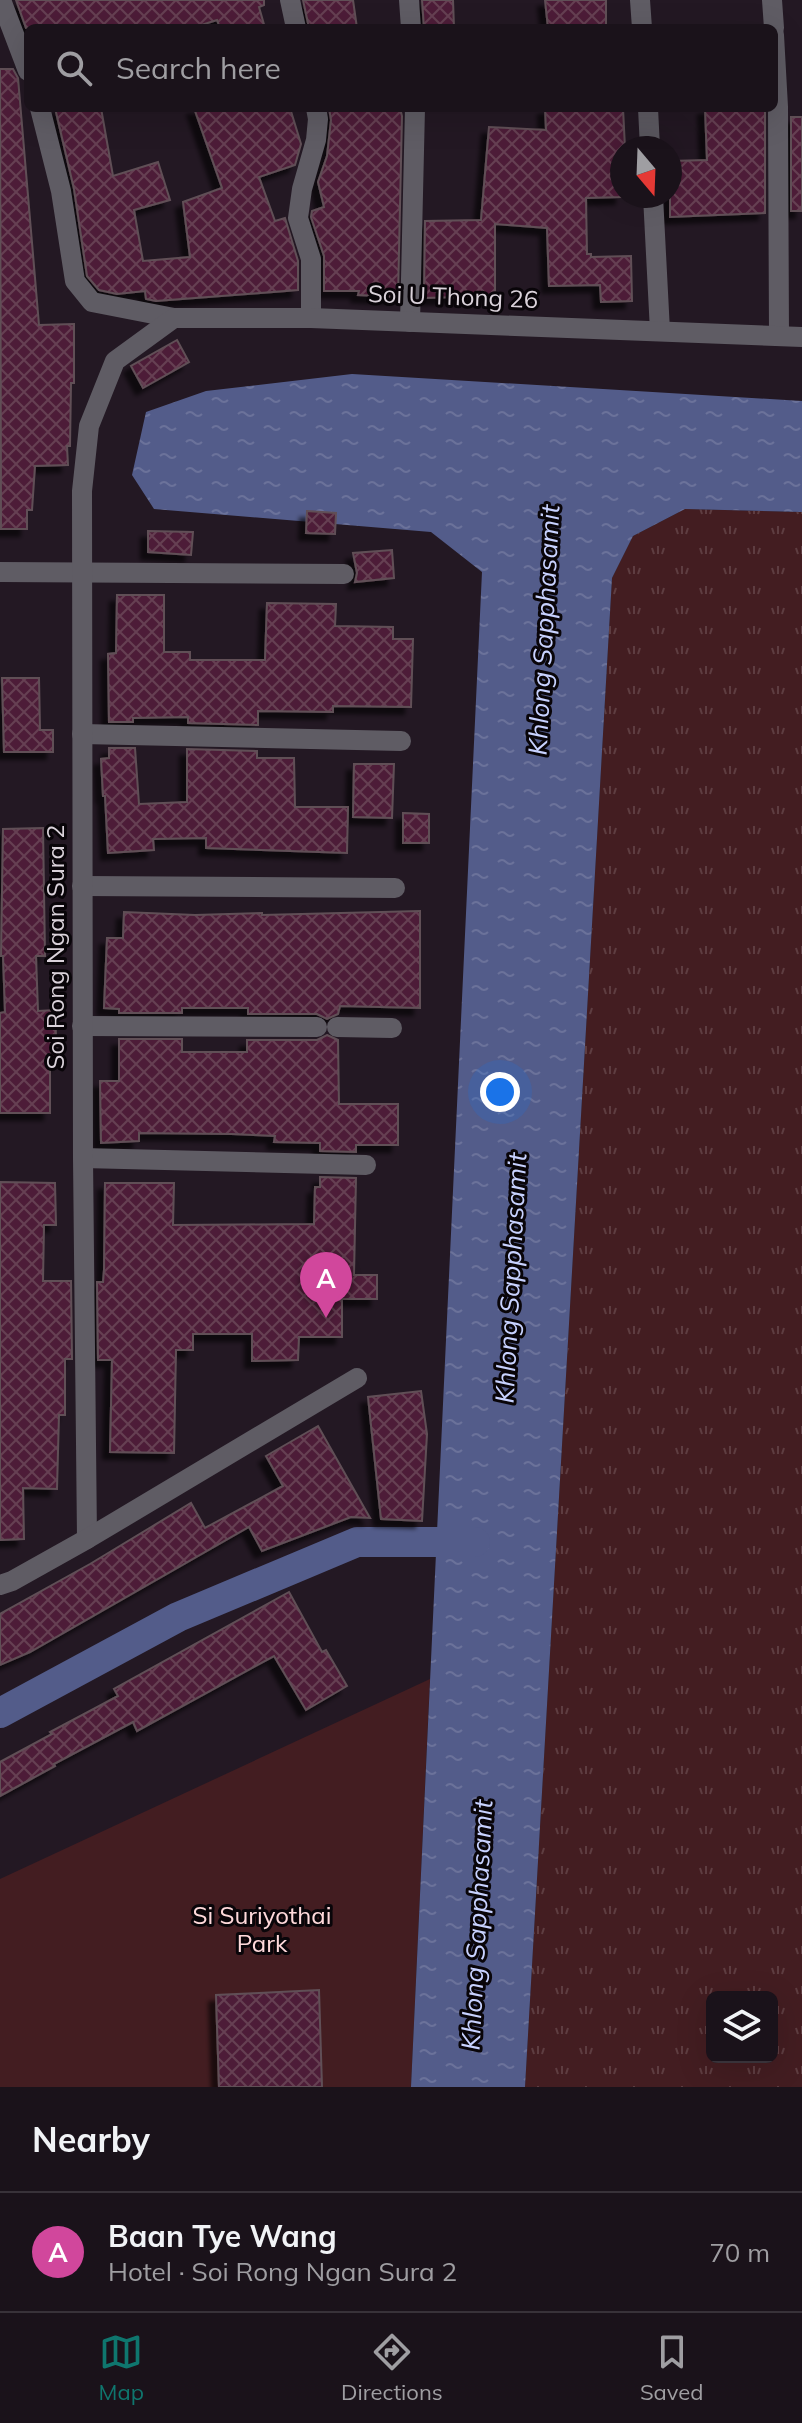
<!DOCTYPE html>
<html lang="en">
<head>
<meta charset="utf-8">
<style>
	:root { --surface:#1a121a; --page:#231b23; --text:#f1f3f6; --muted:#9f9ea2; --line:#383239; --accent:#0f766e }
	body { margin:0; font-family:Mulish,sans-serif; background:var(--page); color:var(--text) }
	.controls { position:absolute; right:24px; bottom:24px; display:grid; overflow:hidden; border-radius:12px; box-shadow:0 8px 32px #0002 }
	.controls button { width:72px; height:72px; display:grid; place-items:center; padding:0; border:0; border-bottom:2px solid var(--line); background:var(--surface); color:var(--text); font:40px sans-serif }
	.compass { position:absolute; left:610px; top:136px; width:72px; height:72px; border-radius:50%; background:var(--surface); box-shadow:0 8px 32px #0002; rotate:161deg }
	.you { position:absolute; left:500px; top:1092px; width:28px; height:28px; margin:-20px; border:6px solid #fff; border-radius:50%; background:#1a73e8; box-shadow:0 0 0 12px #1a73e833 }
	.badge { display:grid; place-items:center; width:52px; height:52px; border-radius:50%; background:var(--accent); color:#fff; font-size:26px; font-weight:700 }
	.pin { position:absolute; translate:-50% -66px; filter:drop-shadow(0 2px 4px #0008) }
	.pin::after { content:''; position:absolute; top:42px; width:28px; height:24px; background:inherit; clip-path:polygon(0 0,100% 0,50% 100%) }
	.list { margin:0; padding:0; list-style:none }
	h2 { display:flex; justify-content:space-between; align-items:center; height:104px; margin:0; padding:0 32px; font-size:34px }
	h2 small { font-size:26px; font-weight:400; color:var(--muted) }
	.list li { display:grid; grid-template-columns:52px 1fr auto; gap:24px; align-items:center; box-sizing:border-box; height:120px; padding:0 32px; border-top:2px solid var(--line) }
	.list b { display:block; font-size:30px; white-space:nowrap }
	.list p { margin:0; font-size:26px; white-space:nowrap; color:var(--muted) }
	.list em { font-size:26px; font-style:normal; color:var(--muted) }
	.icon { flex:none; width:44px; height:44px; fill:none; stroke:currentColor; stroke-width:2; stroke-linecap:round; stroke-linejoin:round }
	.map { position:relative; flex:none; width:802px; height:2087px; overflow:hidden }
	.search { position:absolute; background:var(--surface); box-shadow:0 8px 32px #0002; left:24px; right:24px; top:24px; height:88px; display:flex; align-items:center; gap:20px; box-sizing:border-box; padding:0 28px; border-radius:12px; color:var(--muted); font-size:30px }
	.sheet { height:224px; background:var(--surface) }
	nav { display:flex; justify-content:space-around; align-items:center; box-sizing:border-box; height:112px; border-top:2px solid var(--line); background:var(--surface); font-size:22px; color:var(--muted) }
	nav a { display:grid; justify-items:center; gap:4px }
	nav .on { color:var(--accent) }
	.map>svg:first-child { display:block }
</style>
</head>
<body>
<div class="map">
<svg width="802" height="2087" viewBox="0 0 802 2087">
	<defs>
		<pattern id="grass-tufts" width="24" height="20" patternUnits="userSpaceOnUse" patternTransform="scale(2)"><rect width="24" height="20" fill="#431d21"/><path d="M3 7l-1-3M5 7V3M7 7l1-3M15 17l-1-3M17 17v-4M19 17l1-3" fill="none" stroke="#5e3d41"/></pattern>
		<pattern id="water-ripples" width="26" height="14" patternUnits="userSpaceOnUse" patternTransform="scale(2)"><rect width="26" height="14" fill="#535c8a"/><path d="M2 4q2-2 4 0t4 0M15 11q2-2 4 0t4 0" fill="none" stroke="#6b729a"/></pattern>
		<pattern id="building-cross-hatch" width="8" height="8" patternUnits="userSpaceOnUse" patternTransform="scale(2)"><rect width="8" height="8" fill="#4d1f37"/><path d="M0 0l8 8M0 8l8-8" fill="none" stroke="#663f53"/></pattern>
		<filter id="shadow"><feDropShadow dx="-7" dy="7" stdDeviation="2" flood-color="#0009"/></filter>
	</defs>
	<rect width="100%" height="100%" fill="#231823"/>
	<!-- grass -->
	<path fill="url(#grass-tufts)" fill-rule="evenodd" d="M685,509L802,512V2087H525L612,578L633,536ZM712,1997H772V2057H712Z"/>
	<!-- green -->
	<path fill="#431d21" d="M430,1679L411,2087H0V1879Z"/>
	<!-- water -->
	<path fill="url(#water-ripples)" d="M352,374L802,401V512L685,509L633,536L612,578L525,2087H411L482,572L431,532L154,509L132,475L146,412L206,391Z"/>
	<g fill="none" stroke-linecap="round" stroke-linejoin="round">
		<!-- canal -->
		<path stroke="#535c8a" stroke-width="30" d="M0,1713L178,1617L357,1542H475"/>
	</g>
	<!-- building -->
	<g fill="url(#building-cross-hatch)" stroke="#614f57" stroke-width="2" filter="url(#shadow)">
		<path d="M16,0H264V5L259,7L265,28H220L217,20L192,28H26Z"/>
		<path d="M303,0H353L357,28H309Z"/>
		<path d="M422,0H453L454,28H424Z"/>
		<path d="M545,0H606V28H548Z"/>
		<path d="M0,69H13L18,78L39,325L74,324V383H71L70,446H67L68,465L35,466L32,510H27V529H1Z"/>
		<path d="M55,108H101L113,176L158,162L170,200L134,210L143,261L190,257L183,202L222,188L194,108H290L301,144L295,165L259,177L275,221L285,218L298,261V290L156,301L146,299L145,291L117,294L99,290L87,276L74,189Z"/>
		<path d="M329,108H400L402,116L398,297L358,295L359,291H324V256L311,217L312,211L324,207L318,182L327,156L331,120Z"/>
		<path d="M545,108H623L625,148H622V197L586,198L587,254H591V257L631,256L632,301L601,302L600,285L549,286L547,228L495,224V296L424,298L425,221L481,220L489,127L546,130Z"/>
		<path d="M705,108H765V213L670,217V161L707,160Z"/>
		<rect x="791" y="117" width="11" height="94"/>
		<path d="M177,340L189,362L143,388L131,366Z"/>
		<path d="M307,511L336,513L335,534L306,533Z"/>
		<path d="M148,531L193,532L191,555L148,552Z"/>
		<path d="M392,550L394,578L355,582L357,573L353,553Z"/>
		<path d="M117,595H164V652H190V660H265L267,603L336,604L335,626L393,627V639H413L411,707L333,706V712L258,711V725L188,723V717L133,718V722H109L108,654L116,653Z"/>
		<path d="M2,678H39L40,730H53V752H4Z"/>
		<path d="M109,748H135L139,804L187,802V749L257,751V758H294L295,807H348L347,853L206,848V838L153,839L154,850L108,853L105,796H103L101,759L109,758Z"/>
		<path d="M354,764H394L392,818L353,817Z"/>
		<path d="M403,813L429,814V843H403Z"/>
		<path d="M43,828L45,956H36L38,1011L55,1010L57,1064H50V1113H0V1013L5,1012L3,956H1L3,829Z"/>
		<path d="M420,911V1008L340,1006L338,1014L327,1019L317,1014H248V1008H182V1013H119V1009L104,1008L107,938H123L124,912L195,915L262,913V915Z"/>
		<path d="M327,1035L338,1040L339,1104H398V1145H356V1152L320,1151V1143L274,1142L275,1136L232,1134L139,1133V1141L101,1143L100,1081H119V1039H182V1052H247V1040H317Z"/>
		<path d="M320,1177L356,1178L354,1275H377V1299H342V1337H299L298,1360L252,1361V1334H193V1350H176L174,1453L110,1452L112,1360H98L97,1282H103L104,1270L105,1183H174L173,1225L314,1224L315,1187H320Z"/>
		<path d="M0,1182L55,1183L56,1225H44L43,1281H71L72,1359H65V1415H59L57,1489L23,1488L24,1539L0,1540Z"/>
		<path d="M421,1391L427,1434L422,1521L381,1519L368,1397Z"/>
		<path d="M318,1426L370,1518L351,1517L262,1551L249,1527L30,1652L0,1665V1614L90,1564L191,1503L205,1528L283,1486L266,1456Z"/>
		<path d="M289,1592L322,1652L326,1650L347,1686L306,1710L274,1656L137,1731L133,1722L54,1764L55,1766L0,1796V1762L52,1734L50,1732L118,1696L114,1689Z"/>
		<path d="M319,1990L322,2087H219L216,1995Z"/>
	</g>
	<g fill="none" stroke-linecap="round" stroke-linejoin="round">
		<!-- minor -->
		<g stroke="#5f5c64" stroke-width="20">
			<path d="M1,0L28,71"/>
			<path d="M290,0L296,28"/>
			<path d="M409,0L411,28"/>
			<path d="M640,0L642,28"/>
			<path d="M772,0L774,28"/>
			<path d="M774,35L778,107L779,336"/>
			<path d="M40,108L61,191L75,281L92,302L174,318"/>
			<path d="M648,108L650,148"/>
			<path d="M653,196L660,331"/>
			<path d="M311,318V259L298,218L302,189L316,140L318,119L316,108"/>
			<path d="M410,322L415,108"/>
			<path d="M0,572L344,574"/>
			<path d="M82,734L401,741"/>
			<path d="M82,886L395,888"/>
			<path d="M82,1026L317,1027"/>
			<path d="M337,1027L392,1028"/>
			<path d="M83,1158L366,1165"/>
			<path d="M87,1539L83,1158L82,491L89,426L115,361L174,318H311L802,337"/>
			<path d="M0,1585L12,1581L87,1539L357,1378"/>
		</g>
	</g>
	<g text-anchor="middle" stroke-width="6" stroke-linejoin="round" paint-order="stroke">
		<!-- street labels -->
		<g font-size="24" fill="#dad2da" stroke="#090509">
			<text transform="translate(453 297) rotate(2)" y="8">Soi U Thong 26</text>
			<text transform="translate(56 947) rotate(-90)" y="8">Soi Rong Ngan Sura 2</text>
		</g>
		<!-- park labels -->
		<g font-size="24" fill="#ffd9db" stroke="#090509">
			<text x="262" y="1924">Si Suriyothai<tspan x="262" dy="28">Park</tspan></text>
		</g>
		<!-- water labels -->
		<g font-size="26" font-style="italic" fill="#c8d2ff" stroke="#090509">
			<text transform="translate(544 630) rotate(-87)" y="9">Khlong Sapphasamit</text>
			<text transform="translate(511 1278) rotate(-87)" y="9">Khlong Sapphasamit</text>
			<text transform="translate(477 1925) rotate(-87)" y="9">Khlong Sapphasamit</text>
		</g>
	</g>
</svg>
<div class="controls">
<button><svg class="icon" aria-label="layers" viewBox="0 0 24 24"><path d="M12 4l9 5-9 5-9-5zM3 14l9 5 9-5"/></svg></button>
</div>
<svg class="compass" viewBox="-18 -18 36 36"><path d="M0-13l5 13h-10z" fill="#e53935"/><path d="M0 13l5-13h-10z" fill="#9f9ea2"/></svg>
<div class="you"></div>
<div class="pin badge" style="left:326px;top:1318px;background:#d1479c">A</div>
<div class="search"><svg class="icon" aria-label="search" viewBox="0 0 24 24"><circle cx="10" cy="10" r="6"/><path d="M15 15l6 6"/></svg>Search here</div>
</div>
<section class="sheet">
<h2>Nearby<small></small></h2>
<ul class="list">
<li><span class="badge" style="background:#d1479c">A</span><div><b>Baan Tye Wang</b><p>Hotel · Soi Rong Ngan Sura 2</p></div><em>70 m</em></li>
</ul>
</section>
<nav>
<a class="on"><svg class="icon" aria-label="map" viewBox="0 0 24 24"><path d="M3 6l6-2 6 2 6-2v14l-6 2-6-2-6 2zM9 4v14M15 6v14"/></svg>Map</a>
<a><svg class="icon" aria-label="directions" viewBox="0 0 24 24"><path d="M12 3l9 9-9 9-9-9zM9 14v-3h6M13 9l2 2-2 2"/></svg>Directions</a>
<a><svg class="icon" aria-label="saved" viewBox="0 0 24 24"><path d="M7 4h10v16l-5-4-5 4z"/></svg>Saved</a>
</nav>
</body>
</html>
